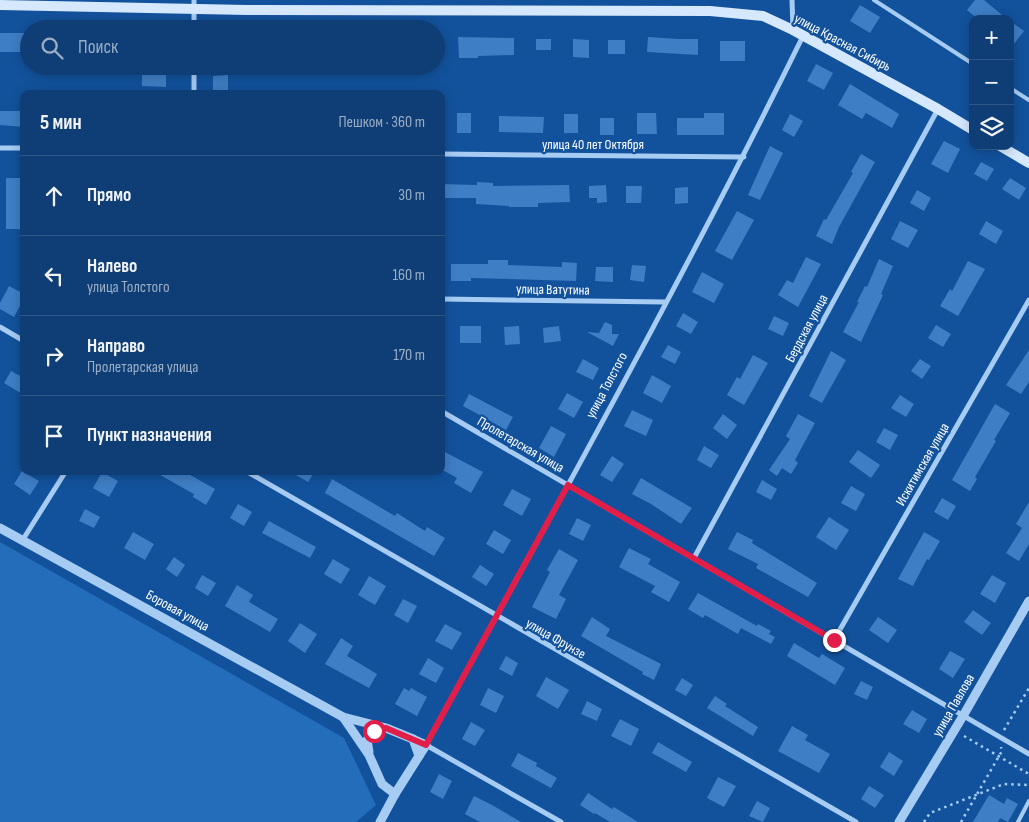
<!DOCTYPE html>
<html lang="ru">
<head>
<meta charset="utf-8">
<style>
	:root { --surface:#0e3e75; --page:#1c497d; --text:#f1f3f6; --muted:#9baec5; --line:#2e5787 }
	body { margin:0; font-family:"Sofia Sans Condensed",sans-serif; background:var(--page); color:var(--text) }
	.controls { position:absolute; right:15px; top:15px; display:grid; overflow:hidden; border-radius:10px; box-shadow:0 2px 12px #0003 }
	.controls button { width:45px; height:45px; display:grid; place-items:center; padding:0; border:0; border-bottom:1px solid var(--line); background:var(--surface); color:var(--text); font:25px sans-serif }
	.stop { position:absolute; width:15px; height:15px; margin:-11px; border:4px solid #e11d48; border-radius:50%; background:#fff }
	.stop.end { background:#e11d48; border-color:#fff; box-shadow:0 1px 5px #0008 }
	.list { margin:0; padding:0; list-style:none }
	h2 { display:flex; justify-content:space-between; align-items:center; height:65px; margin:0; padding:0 20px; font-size:21px }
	h2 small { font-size:16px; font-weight:400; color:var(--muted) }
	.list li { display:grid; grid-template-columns:32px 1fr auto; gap:15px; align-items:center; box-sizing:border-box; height:80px; padding:0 20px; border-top:1px solid var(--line) }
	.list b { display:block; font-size:19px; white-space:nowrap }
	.list p { margin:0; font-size:16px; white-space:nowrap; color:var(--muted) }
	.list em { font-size:16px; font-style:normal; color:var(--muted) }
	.icon { flex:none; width:28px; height:28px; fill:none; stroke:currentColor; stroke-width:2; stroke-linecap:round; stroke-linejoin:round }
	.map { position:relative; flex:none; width:1029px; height:822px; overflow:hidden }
	.search { position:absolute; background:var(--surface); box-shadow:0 2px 12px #0003; left:20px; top:20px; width:425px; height:55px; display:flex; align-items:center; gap:12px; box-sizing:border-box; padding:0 18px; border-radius:28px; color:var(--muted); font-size:19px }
	.panel { position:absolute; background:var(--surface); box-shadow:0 2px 12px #0003; left:20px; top:90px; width:425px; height:385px; border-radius:10px }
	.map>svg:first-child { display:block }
</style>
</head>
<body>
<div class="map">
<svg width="1029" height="822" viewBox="0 0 1029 822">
	<rect width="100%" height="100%" fill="#12529c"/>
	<!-- green -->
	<path fill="#246dba" d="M0,542L344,738L376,805L356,822H0Z"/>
	<!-- building -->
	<g fill="#3e7ec5">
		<path d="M975,0H984L1007,19H978L967,10Z"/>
		<path d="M860,5L880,17L870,33L850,21Z"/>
		<path d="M1010,21L1024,31L1010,49Z"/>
		<rect x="0" y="33" width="29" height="19"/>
		<path d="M458,37L514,38V55L478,56V58H459Z"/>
		<path d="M648,37L678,39H698V55L647,52Z"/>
		<rect x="536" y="39" width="15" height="11"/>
		<path d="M573,39L589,40V58L573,57Z"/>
		<rect x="608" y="40" width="17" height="14"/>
		<rect x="720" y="41" width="25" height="20"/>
		<path d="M816,64L833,73L824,90L807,81Z"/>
		<path d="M142,68H166V87L142,86Z"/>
		<path d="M228,75V92L213,93V76Z"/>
		<path d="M850,84L899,114L892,128L866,113L862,119L838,105Z"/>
		<path d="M0,111H24V127L0,125Z"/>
		<rect x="457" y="113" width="14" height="20"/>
		<path d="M637,113H656L657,134H637Z"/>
		<path d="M704,113H724V135H677V118H704Z"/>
		<rect x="564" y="114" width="14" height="19"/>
		<path d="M790,114L803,121L794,137L782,130Z"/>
		<path d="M499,116L544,117L543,133L499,132Z"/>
		<rect x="600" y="118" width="14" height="17"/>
		<path d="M944,141L960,149L948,173L931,164Z"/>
		<path d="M770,146L783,153L760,200L748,195Z"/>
		<path d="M861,154L875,162L839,227L832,244L816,236L824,219L826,220L853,173L851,172Z"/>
		<path d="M981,162L994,169L987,181L974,174Z"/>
		<rect x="6" y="178" width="18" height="51"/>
		<path d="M1010,178L1026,188L1019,200L1002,189Z"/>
		<path d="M477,182L493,183V186L569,185L570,202L538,203V207H509V206L476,204V198H441V184L477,185Z"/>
		<path d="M606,185L607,202L597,203V198H589V186Z"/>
		<path d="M626,186H642L641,203H626Z"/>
		<path d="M688,187V203L675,204V188Z"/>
		<path d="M917,190L931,198L924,211L910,203Z"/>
		<path d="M737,211L754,220L732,260L715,251Z"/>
		<path d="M900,221L918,230L908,248L891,239Z"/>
		<path d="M986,221L1003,231L996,244L979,234Z"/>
		<path d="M806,257L821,264L798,307L778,295L787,280L793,283Z"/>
		<path d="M879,259L893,266L881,294L883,295L861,342L843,332L859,302H857L865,286L867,287Z"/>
		<path d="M488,260H508V265L562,267V262L577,263L576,281L471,278V281H451V264H488Z"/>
		<path d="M968,261L985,269L958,316L940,306L950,289L952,291Z"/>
		<path d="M632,265L646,266L644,282L630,280Z"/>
		<path d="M596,267H613V282L595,281Z"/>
		<path d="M702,272L724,284L714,303L692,292Z"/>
		<path d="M9,286L24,294V298L14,317L0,309V303Z"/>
		<path d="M683,313L698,322L691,334L676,326Z"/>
		<path d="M774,316L789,323L783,336L768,329Z"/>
		<path d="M605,322L612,325V334H619L613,346L587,332L599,333Z"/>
		<path d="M936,325L951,334L943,347L928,338Z"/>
		<rect x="460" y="326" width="21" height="17"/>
		<path d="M519,326L520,344L505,345L504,327Z"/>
		<path d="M559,326L561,341L544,343L543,328Z"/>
		<path d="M668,345L681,352L675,364L661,357Z"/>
		<path d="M1029,350V382L1021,394L1006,385Z"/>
		<path d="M831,351L846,360L822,403L809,396Z"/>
		<path d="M753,355L768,363L744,405L727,395L737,377L740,379Z"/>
		<path d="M583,359L599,368L593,380L576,372Z"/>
		<path d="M920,359L931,366L922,379L911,371Z"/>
		<path d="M11,371L24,378V395L4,383Z"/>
		<path d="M652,375L671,386L662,403L643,393Z"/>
		<path d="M567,393L583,402L574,418L558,409Z"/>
		<path d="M469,394L513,417L506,430L487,419L463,406Z"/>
		<path d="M900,395L914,404L906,417L891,408Z"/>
		<path d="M995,404L1010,413L994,440L996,441L975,477L977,479L970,491L952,480Z"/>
		<path d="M632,410L653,420L646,436L624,426Z"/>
		<path d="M723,414L737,425L727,439L713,428Z"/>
		<path d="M798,414L815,423L795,460L798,463L791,474L782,468L777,476L769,470L790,439L786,436Z"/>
		<path d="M551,426L566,434L554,457L539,448Z"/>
		<path d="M884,428L898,435L890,450L876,442Z"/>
		<path d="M704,446L719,455L711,468L697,460Z"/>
		<path d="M441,450L483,472L471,493L454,483L457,478L441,469Z"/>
		<path d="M858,450L880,465L871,478L849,462Z"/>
		<path d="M612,456L624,464L612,482L600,475Z"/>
		<path d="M22,471L39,481L30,495L14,484Z"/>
		<path d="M153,471H183L215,489L206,505L193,497L194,494Z"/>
		<path d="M289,471H315L308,482Z"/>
		<path d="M102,472L118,481L109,497L93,488Z"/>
		<path d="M641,478L692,508L681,524L651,504L632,494Z"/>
		<path d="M332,479L395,516L397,513L425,531L427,527L445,538L434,556L325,493Z"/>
		<path d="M762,480L777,489L771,500L756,492Z"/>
		<path d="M851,486L865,494L856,511L841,503Z"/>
		<path d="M512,489L531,499L522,516L503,505Z"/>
		<path d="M942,498L956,506L948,520L934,512Z"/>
		<path d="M1029,502V544L1019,561L1006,553L1022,528L1016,524Z"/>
		<path d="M238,504L252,512L244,526L230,518Z"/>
		<path d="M85,509L100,517L94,528L79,521Z"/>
		<path d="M829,517L849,530L836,550L816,537Z"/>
		<path d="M577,518L591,525L583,541L569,534Z"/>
		<path d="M269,521L316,547L310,558L262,533Z"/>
		<path d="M494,530L511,540L503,554L486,544Z"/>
		<path d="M133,532L154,544L145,560L124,548Z"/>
		<path d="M737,532L753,540L752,543L817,583L808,597L756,568L758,564L728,549Z"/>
		<path d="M924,532L940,541L929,560L927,559L913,586L898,579Z"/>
		<path d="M629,548L651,559L648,564L680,582L669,602L651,592L655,586L619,567Z"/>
		<path d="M559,549L578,560L559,595L566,599L556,619L532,607L550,572L547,570Z"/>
		<path d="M174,557L185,565L177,577L166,569Z"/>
		<path d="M333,559L350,569L341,584L324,574Z"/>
		<path d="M480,565L494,574L486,586L472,577Z"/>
		<path d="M202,575L216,583L208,596L195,588Z"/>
		<path d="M992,575L1006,583L995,603L980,594Z"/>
		<path d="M369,576L386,586L375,605L358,595Z"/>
		<path d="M237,585L253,595L249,602L278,619L270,632L225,606Z"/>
		<path d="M698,593L757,626L758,624L771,631L769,634L775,637L771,644L741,628L738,634L705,615L703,618L688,609Z"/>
		<path d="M403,599L417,606L408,623L394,615Z"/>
		<path d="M973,610L991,623L982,635L964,622Z"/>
		<path d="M592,617L610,629L606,636L661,664L654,680L642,674L643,672L581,636Z"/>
		<path d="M878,617L897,630L888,643L869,630Z"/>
		<path d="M300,623L317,634L305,653L288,641Z"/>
		<path d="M445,624L462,633L452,650L435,641Z"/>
		<path d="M341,638L353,646L347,656L377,674L369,688L325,664Z"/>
		<path d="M794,643L819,658L822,654L845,668L835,685L787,656Z"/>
		<path d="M950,651L965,659L953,678L939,669Z"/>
		<path d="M506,656L518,663L512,676L499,669Z"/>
		<path d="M428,658L444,668L436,683L419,674Z"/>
		<path d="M546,677L569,690L558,709L536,696Z"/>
		<path d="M682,678L693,685L686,696L675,690Z"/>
		<path d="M861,681L873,687L867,700L854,694Z"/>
		<path d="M404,688L409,691L411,688L427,697L417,716L395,704Z"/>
		<path d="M488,688L504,696L496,713L480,705Z"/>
		<path d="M715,696L727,704L725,706L758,727L753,736L707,708Z"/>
		<path d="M587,701L602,709L597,721L581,714Z"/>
		<path d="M912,710L927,719L919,733L903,724Z"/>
		<path d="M620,719L639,729L631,746L611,736Z"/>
		<path d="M471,722L485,730L475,746L462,739Z"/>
		<path d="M792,726L808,735L805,740L830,754L819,773L778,751Z"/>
		<path d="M658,742L692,762L686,772L652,753Z"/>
		<path d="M889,752L903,761L894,776L880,767Z"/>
		<path d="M518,753L537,763L536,766L557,778L551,788L511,766Z"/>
		<path d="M439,774L452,781L443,799L430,792Z"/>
		<path d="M718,777L736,786L724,807L707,798Z"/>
		<path d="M869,786L884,795L875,808L861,799Z"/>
		<path d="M588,793L612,809L614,807L638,822H610L595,813L594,814L580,805Z"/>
		<path d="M989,795L1004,804L1007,798L1018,804L1008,822L1000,818L998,822H973Z"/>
		<path d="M474,796L492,805L521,822H480L465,814Z"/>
		<path d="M757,801L770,808L763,822L749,816Z"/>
	</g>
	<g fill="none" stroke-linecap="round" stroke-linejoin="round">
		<!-- path -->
		<g stroke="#a6ccf4" stroke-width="2.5" stroke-dasharray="2.5 4" stroke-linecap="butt">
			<path d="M1004,730L1029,688"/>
			<path d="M964,736L1029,774"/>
			<path d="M924,822L930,813L1004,784L1029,785"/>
			<path d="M961,822L999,756L1002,751L1001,747"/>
		</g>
		<!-- service -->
		<g stroke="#a6ccf4" stroke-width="4">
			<path d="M874,0L973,64"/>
			<path d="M1010,88L1029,100"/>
			<path d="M1018,822L1029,801"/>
		</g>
		<!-- minor -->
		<g stroke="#a6ccf4" stroke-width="5">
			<path d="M792,0L793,29"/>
			<path d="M194,29V0"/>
			<path d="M194,94V66"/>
			<path d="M0,148H24"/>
			<path d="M441,154L744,157"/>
			<path d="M441,299L665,302"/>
			<path d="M0,327L24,341"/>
			<path d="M441,411L1029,754"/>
			<path d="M246,471L856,822"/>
			<path d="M22,541L66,471"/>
			<path d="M694,558L938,109"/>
			<path d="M834,640L1029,300"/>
			<path d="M561,822L426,745C554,510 685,276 803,36"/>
		</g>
		<!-- tertiary -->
		<g stroke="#a6ccf4" stroke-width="9">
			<path d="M0,528L343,717L386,728L413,739L419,756"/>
			<path d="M343,717L369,755L382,784L395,794"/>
			<path d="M369,752L367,740L374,731L385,728"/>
			<path d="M380,822L395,794L426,745L413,739"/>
			<path d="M899,822L963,716L1029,601"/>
		</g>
		<!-- secondary -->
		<g stroke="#d6e8fd" stroke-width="10">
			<path d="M0,5L247,10L710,11L763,16L793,30L938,109L973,130"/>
			<path d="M1000,146L1029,163"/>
		</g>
	</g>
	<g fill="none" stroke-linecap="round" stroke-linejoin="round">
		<!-- route -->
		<path stroke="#e11d48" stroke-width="6" d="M374,731L386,728L426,745L568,485L834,640"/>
	</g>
	<g text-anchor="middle" stroke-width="4.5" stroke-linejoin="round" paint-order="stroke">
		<!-- street labels -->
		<g font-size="14" fill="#fff" stroke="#12529c">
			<text transform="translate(843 42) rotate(28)" y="5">улица Красная Сибирь</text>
			<text x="593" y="149">улица 40 лет Октября</text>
			<text transform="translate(553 289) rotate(1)" y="5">улица Ватутина</text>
			<text transform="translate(806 328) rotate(-62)" y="5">Бердская улица</text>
			<text transform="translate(606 385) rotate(-62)" y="5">улица Толстого</text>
			<text transform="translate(521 444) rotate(30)" y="5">Пролетарская улица</text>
			<text transform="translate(922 464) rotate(-60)" y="5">Искитимская улица</text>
			<text transform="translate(178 610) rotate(29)" y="5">Боровая улица</text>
			<text transform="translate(556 638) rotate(30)" y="5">улица Фрунзе</text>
			<text transform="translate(953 705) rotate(-60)" y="5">улица Павлова</text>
		</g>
	</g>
</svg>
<div class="controls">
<button>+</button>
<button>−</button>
<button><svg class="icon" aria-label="layers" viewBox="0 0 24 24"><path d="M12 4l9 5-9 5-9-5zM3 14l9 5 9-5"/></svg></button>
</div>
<div class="stop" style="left:374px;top:731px"></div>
<div class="stop end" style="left:834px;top:640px"></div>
<div class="search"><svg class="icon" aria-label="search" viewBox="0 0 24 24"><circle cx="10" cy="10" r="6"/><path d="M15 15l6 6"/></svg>Поиск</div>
<section class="panel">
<h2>5 мин<small>Пешком · 360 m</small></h2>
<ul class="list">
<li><svg class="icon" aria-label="ahead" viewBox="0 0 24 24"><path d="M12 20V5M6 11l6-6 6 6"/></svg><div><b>Прямо</b></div><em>30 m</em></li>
<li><svg class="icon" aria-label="left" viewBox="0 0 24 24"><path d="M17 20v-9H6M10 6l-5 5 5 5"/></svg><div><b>Налево</b><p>улица Толстого</p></div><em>160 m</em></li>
<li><svg class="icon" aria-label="right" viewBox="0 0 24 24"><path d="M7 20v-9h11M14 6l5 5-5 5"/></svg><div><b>Направо</b><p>Пролетарская улица</p></div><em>170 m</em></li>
<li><svg class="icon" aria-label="arrive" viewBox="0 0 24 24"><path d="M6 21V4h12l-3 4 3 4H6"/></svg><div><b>Пункт назначения</b></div></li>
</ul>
</section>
</div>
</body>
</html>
